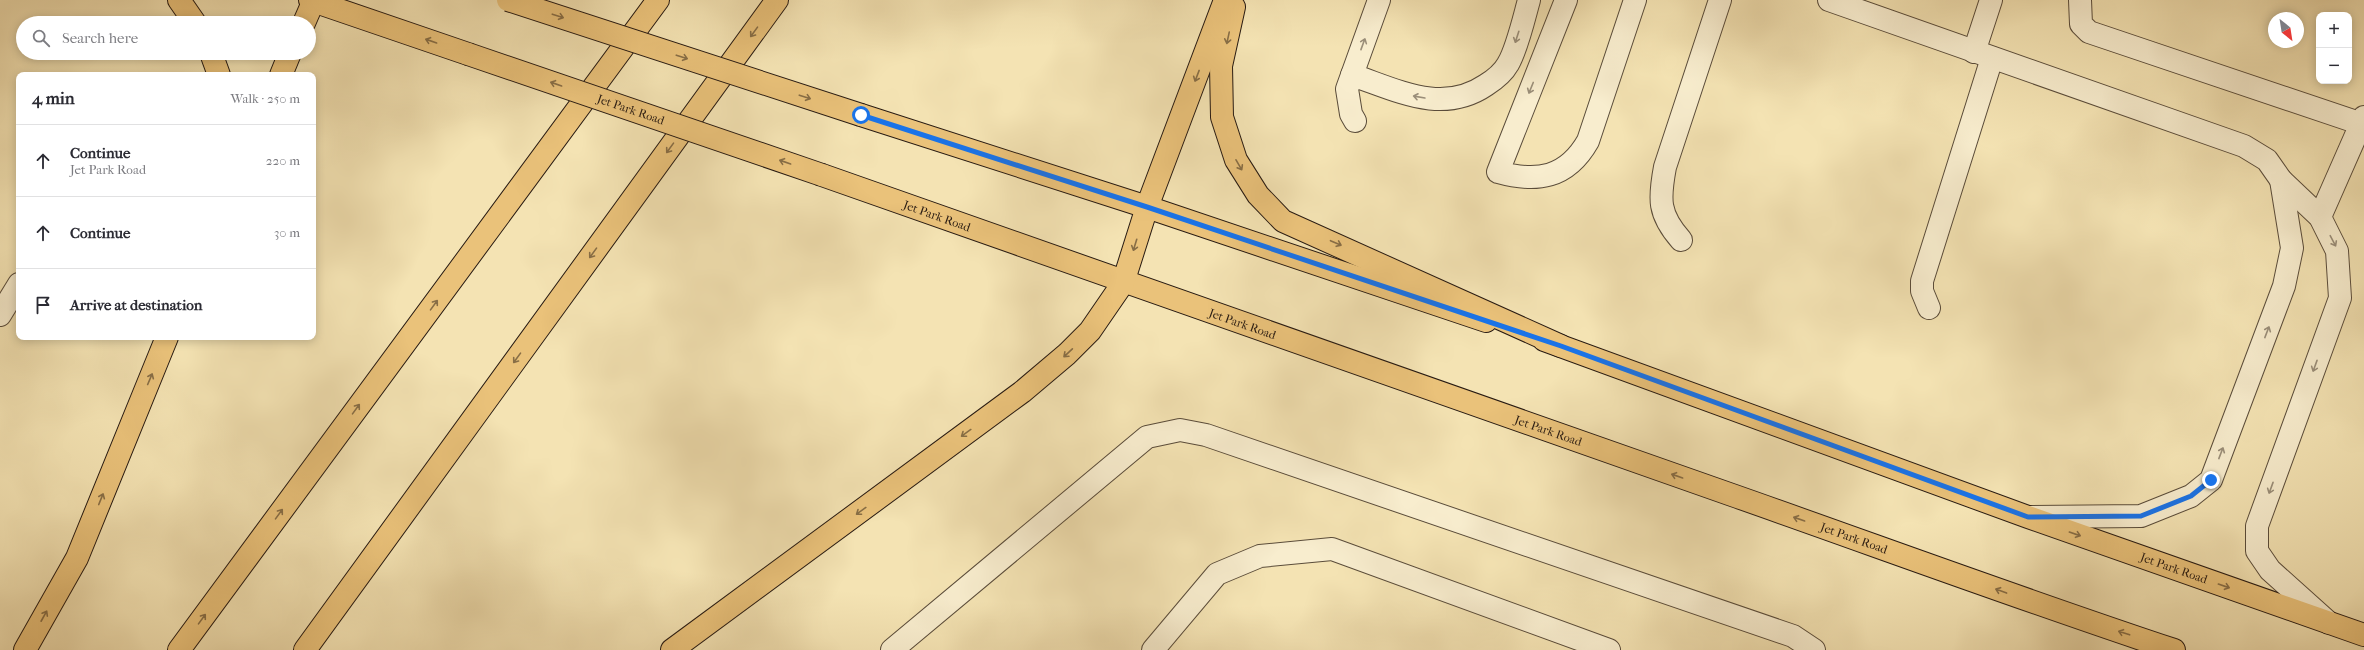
<!DOCTYPE html>
<html lang="en">
<head>
<meta charset="utf-8">
<style>
	:root { --surface:#fff; --page:#f7f7f7; --text:#2b2b33; --muted:#7c7c81; --line:#e1e1e2 }
	body { margin:0; font-family:"IM FELL French Canon",serif; background:var(--page); color:var(--text) }
	.controls { position:absolute; right:12px; top:12px; display:grid; overflow:hidden; border-radius:8px; box-shadow:0 2px 10px #0003 }
	.controls button { width:36px; height:36px; display:grid; place-items:center; padding:0; border:0; border-bottom:1px solid var(--line); background:var(--surface); color:var(--text); font:20px sans-serif }
	.compass { position:absolute; left:2268px; top:12px; width:36px; height:36px; border-radius:50%; background:var(--surface); box-shadow:0 2px 10px #0003; rotate:150deg }
	.stop { position:absolute; width:12px; height:12px; margin:-9px; border:3px solid #1a73e8; border-radius:50%; background:#fff }
	.stop.end { background:#1a73e8; border-color:#fff; box-shadow:0 1px 4px #0008 }
	.list { margin:0; padding:0; list-style:none }
	h2 { display:flex; justify-content:space-between; align-items:center; height:52px; margin:0; padding:0 16px; font-size:17px }
	h2 small { font-size:13px; font-weight:400; color:var(--muted) }
	.list li { display:grid; grid-template-columns:26px 1fr auto; gap:12px; align-items:center; box-sizing:border-box; height:72px; padding:0 16px; border-top:1px solid var(--line) }
	.list b { display:block; font-size:15px; white-space:nowrap }
	.list p { margin:0; font-size:13px; white-space:nowrap; color:var(--muted) }
	.list em { font-size:13px; font-style:normal; color:var(--muted) }
	.icon { flex:none; width:22px; height:22px; fill:none; stroke:currentColor; stroke-width:2; stroke-linecap:round; stroke-linejoin:round }
	.map { position:relative; flex:none; width:2364px; height:650px; overflow:hidden }
	.search { position:absolute; background:var(--surface); box-shadow:0 2px 10px #0003; left:16px; top:16px; width:300px; height:44px; display:flex; align-items:center; gap:10px; box-sizing:border-box; padding:0 14px; border-radius:22px; color:var(--muted); font-size:15px }
	.panel { position:absolute; background:var(--surface); box-shadow:0 2px 10px #0003; left:16px; top:72px; width:300px; height:268px; border-radius:8px }
	.map>svg:first-child { display:block }
</style>
</head>
<body>
<div class="map">
<svg width="2364" height="650" viewBox="0 0 2364 650">
	<rect width="100%" height="100%" fill="#f4e3b3"/>
	<filter id="stains"><feTurbulence type="fractalNoise" baseFrequency=".005" numOctaves="4"/><feColorMatrix values="0 0 0 0 .2 0 0 0 0 .09 0 0 0 0 .02 0 0 0 .5 -.17"/></filter>
	<radialGradient id="worn" r=".72"><stop offset=".6" stop-color="#630" stop-opacity="0"/><stop offset="1" stop-color="#630" stop-opacity=".3"/></radialGradient>
	<g fill="none" stroke-linecap="round" stroke-linejoin="round">
		<!-- minor casing -->
		<g stroke="#5a4c3a" stroke-width="24">
			<g id="minor">
				<path d="M1566,0L1498,172C1537,183 1567,178 1588,141L1635,0"/>
				<path d="M1829,0L2244,146L2267,160L2281,180L2320,217L2337,251L2340,298L2257,526V551L2270,570L2329,623"/>
				<path d="M2080,0L2081,24L2089,32L2362,124"/>
				<path d="M1974,52L1991,0"/>
				<path d="M1352,75C1397,90 1442,115 1486,85C1494,80 1503,73 1508,64C1517,49 1524,18 1529,0"/>
				<path d="M1355,121L1351,114L1347,89L1379,0"/>
				<path d="M2320,217L2364,117"/>
				<path d="M1681,240C1658,214 1659,199 1665,167L1720,0"/>
				<path d="M1929,308L1922,291V281L1992,58"/>
				<path d="M0,315L19,284"/>
				<path d="M2031,517L2141,516L2191,496L2211,480L2284,286L2292,248L2281,180"/>
				<path d="M892,650L1147,437L1180,430L1206,435L1793,636L1814,650"/>
				<path d="M1153,650L1217,574L1260,556L1332,549L1609,650"/>
			</g>
		</g>
		<!-- major casing -->
		<g stroke="#271a12" stroke-width="24">
			<g id="major">
				<path d="M310,0L468,54"/>
				<path d="M861,115L1147,207L1486,321"/>
				<path id="s1" d="M822,175C1125,284 1429,389 1732,495C1880,547 2026,601 2174,650"/>
				<path id="s2" d="M1544,340L2028,517L2364,635"/>
			</g>
		</g>
		<!-- highway casing -->
		<g stroke="#271a12" stroke-width="24">
			<g id="highway">
				<path d="M179,0L195,23"/>
				<path d="M1234,7L1221,66L1222,117L1236,160L1258,195L1283,221L1561,346"/>
				<path d="M304,23L314,0"/>
				<path d="M211,53L219,75"/>
				<path d="M281,75L290,53"/>
				<path d="M25,650L77,558L167,337"/>
				<path d="M179,650L658,0"/>
				<path d="M305,650L777,0"/>
				<path d="M672,650L1022,392L1067,354L1090,331L1123,283L1147,207L1225,0"/>
			</g>
		</g>
		<!-- minor -->
		<use href="#minor" stroke="#f8edce" stroke-width="22"/>
		<!-- major -->
		<use href="#major" stroke="#eac27a" stroke-width="22"/>
		<!-- highway -->
		<use href="#highway" stroke="#eac27a" stroke-width="22"/>
		<!-- major-bridge casing -->
		<g stroke="#271a12" stroke-width="24" stroke-linecap="butt">
			<g id="major-bridge">
				<path d="M508,0L861,115"/>
				<path id="s3" d="M468,54L822,175"/>
			</g>
		</g>
		<!-- major-bridge -->
		<use href="#major-bridge" stroke="#eac27a" stroke-width="22"/>
	</g>
	<!-- one-way arrows -->
	<defs><path id="oneway-shaft" d="M-6 0H5M1.5-3L5.5 0L1.5 3" fill="none" stroke-width="1.6" stroke-linecap="round" stroke-linejoin="round"/></defs>
	<g stroke="#886e46">
		<use href="#oneway-shaft" transform="translate(558 16) rotate(18)"/>
		<use href="#oneway-shaft" transform="translate(754 32) rotate(126)"/>
		<use href="#oneway-shaft" transform="translate(1228 38) rotate(102)"/>
		<use href="#oneway-shaft" transform="translate(431 41) rotate(-161)"/>
		<use href="#oneway-shaft" transform="translate(682 57) rotate(18)"/>
		<use href="#oneway-shaft" transform="translate(1197 76) rotate(111)"/>
		<use href="#oneway-shaft" transform="translate(556 84) rotate(-161)"/>
		<use href="#oneway-shaft" transform="translate(805 97) rotate(18)"/>
		<use href="#oneway-shaft" transform="translate(670 148) rotate(126)"/>
		<use href="#oneway-shaft" transform="translate(785 162) rotate(-161)"/>
		<use href="#oneway-shaft" transform="translate(1239 165) rotate(60)"/>
		<use href="#oneway-shaft" transform="translate(1336 243) rotate(23)"/>
		<use href="#oneway-shaft" transform="translate(1135 245) rotate(107)"/>
		<use href="#oneway-shaft" transform="translate(593 253) rotate(126)"/>
		<use href="#oneway-shaft" transform="translate(434 305) rotate(-54)"/>
		<use href="#oneway-shaft" transform="translate(1068 353) rotate(137)"/>
		<use href="#oneway-shaft" transform="translate(517 358) rotate(126)"/>
		<use href="#oneway-shaft" transform="translate(150 379) rotate(-67)"/>
		<use href="#oneway-shaft" transform="translate(356 409) rotate(-54)"/>
		<use href="#oneway-shaft" transform="translate(966 433) rotate(144)"/>
		<use href="#oneway-shaft" transform="translate(1677 476) rotate(-161)"/>
		<use href="#oneway-shaft" transform="translate(101 499) rotate(-68)"/>
		<use href="#oneway-shaft" transform="translate(861 511) rotate(144)"/>
		<use href="#oneway-shaft" transform="translate(279 514) rotate(-54)"/>
		<use href="#oneway-shaft" transform="translate(1799 519) rotate(-161)"/>
		<use href="#oneway-shaft" transform="translate(2075 534) rotate(19)"/>
		<use href="#oneway-shaft" transform="translate(2224 586) rotate(19)"/>
		<use href="#oneway-shaft" transform="translate(2001 591) rotate(-160)"/>
		<use href="#oneway-shaft" transform="translate(44 616) rotate(-61)"/>
		<use href="#oneway-shaft" transform="translate(202 619) rotate(-54)"/>
		<use href="#oneway-shaft" transform="translate(2124 633) rotate(-162)"/>
	</g>
	<g stroke="#9a8e79">
		<use href="#oneway-shaft" transform="translate(1517 37) rotate(108)"/>
		<use href="#oneway-shaft" transform="translate(1363 44) rotate(-70)"/>
		<use href="#oneway-shaft" transform="translate(1531 88) rotate(112)"/>
		<use href="#oneway-shaft" transform="translate(1419 97) rotate(-170)"/>
		<use href="#oneway-shaft" transform="translate(2333 241) rotate(62)"/>
		<use href="#oneway-shaft" transform="translate(2267 332) rotate(-69)"/>
		<use href="#oneway-shaft" transform="translate(2315 366) rotate(110)"/>
		<use href="#oneway-shaft" transform="translate(2221 453) rotate(-69)"/>
		<use href="#oneway-shaft" transform="translate(2271 488) rotate(110)"/>
	</g>
	<g fill="none" stroke-linecap="round" stroke-linejoin="round">
		<!-- route -->
		<path stroke="#1a73e8" stroke-width="5" d="M861,115L1147,207L1561,346L2028,517L2141,516L2191,496L2211,480"/>
	</g>
	<g text-anchor="middle" stroke-width="4" stroke-linejoin="round" paint-order="stroke">
		<!-- street labels -->
		<g font-size="12" fill="#271a12" stroke="#f8edce">
			<text dy="4" stroke="none"><textPath href="#s3" startOffset="172">Jet Park Road</textPath></text>
			<text dy="4" stroke="none"><textPath href="#s1" startOffset="122">Jet Park Road</textPath></text>
			<text dy="4" stroke="none"><textPath href="#s1" startOffset="446">Jet Park Road</textPath></text>
			<text dy="4" stroke="none"><textPath href="#s1" startOffset="770">Jet Park Road</textPath></text>
			<text dy="4" stroke="none"><textPath href="#s1" startOffset="1094">Jet Park Road</textPath></text>
			<text dy="4" stroke="none"><textPath href="#s2" startOffset="670">Jet Park Road</textPath></text>
		</g>
	</g>
	<rect width="100%" height="100%" filter="url(#stains)"/>
	<rect width="100%" height="100%" fill="url(#worn)"/>
</svg>
<div class="controls">
<button>+</button>
<button>−</button>
</div>
<svg class="compass" viewBox="-18 -18 36 36"><path d="M0-13l5 13h-10z" fill="#e53935"/><path d="M0 13l5-13h-10z" fill="#7c7c81"/></svg>
<div class="stop" style="left:861px;top:115px"></div>
<div class="stop end" style="left:2211px;top:480px"></div>
<div class="search"><svg class="icon" aria-label="search" viewBox="0 0 24 24"><circle cx="10" cy="10" r="6"/><path d="M15 15l6 6"/></svg>Search here</div>
<section class="panel">
<h2>4 min<small>Walk · 250 m</small></h2>
<ul class="list">
<li><svg class="icon" aria-label="ahead" viewBox="0 0 24 24"><path d="M12 20V5M6 11l6-6 6 6"/></svg><div><b>Continue</b><p>Jet Park Road</p></div><em>220 m</em></li>
<li><svg class="icon" aria-label="ahead" viewBox="0 0 24 24"><path d="M12 20V5M6 11l6-6 6 6"/></svg><div><b>Continue</b></div><em>30 m</em></li>
<li><svg class="icon" aria-label="arrive" viewBox="0 0 24 24"><path d="M6 21V4h12l-3 4 3 4H6"/></svg><div><b>Arrive at destination</b></div></li>
</ul>
</section>
</div>
</body>
</html>
